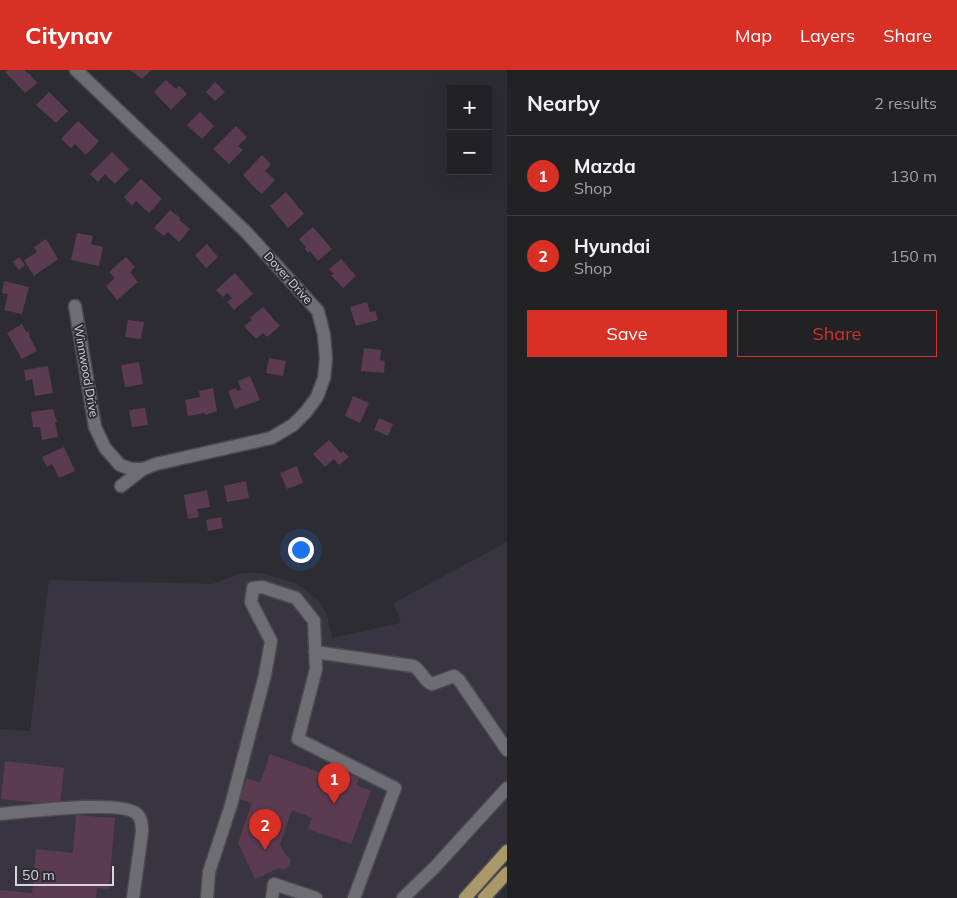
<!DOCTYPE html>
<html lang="en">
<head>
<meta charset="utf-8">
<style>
	:root { --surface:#222126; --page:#2e2e32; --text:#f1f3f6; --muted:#a2a3a7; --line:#3f3e43; --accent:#d93025 }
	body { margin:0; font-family:Mulish,sans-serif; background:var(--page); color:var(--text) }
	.controls { position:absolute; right:15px; top:15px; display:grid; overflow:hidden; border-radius:0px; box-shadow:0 5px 20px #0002 }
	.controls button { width:45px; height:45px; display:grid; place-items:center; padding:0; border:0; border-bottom:1px solid var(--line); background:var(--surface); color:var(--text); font:25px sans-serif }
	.scale { position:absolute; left:15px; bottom:12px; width:99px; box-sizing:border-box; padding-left:5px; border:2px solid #d6d5da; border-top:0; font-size:14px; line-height:18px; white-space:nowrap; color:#d6d5da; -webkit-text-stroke:4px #2e2c33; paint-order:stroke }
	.you { position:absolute; left:300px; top:479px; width:18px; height:18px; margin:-12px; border:4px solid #fff; border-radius:50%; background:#1a73e8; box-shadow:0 0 0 8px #1a73e833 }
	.badge { display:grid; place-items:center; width:32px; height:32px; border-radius:50%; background:var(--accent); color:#fff; font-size:16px; font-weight:700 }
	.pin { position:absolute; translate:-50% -41px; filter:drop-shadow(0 1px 2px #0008) }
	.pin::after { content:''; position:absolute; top:26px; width:18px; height:15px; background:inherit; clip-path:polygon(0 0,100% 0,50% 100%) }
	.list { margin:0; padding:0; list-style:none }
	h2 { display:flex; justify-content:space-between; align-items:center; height:65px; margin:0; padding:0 20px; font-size:21px }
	h2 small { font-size:16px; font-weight:400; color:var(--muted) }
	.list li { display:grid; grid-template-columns:32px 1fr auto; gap:15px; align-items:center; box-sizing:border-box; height:80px; padding:0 20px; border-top:1px solid var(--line) }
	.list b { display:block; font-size:19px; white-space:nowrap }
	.list p { margin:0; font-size:16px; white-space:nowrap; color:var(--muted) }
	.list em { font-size:16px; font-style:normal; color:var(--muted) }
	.actions { display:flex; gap:10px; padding:15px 20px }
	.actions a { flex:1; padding:11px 0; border:1px solid var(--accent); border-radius:0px; text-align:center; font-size:18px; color:var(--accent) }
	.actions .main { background:var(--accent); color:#fff }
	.map { position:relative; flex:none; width:507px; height:828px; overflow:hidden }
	header { display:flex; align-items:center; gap:30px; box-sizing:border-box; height:70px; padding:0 25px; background:var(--accent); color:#fff }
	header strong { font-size:24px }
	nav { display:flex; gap:28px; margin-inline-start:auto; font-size:18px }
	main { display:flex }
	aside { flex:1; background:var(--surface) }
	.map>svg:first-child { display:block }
</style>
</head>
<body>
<header>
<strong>Citynav</strong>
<nav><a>Map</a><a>Layers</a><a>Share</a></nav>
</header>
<main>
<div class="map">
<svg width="507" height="828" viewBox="0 0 507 828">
	<rect width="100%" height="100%" fill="#2e2c33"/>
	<!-- built -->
	<path fill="#383541" d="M507,472V781L465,828H0V659L30,661L49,510L212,514L243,503H261L298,514L319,531L327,545L332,568L401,553L394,533Z"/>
	<!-- building -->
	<g fill="#5b3b50">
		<path d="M8,0H25L28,4L29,3L37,13L25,23L5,2Z"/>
		<path d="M130,0H151L142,9Z"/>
		<path d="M166,10L176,19L179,16L187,24L171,40L154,22Z"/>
		<path d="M215,12L225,22L215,31L206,22Z"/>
		<path d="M49,22L68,41L56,53L36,35Z"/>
		<path d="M200,42L214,56L202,69L187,55Z"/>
		<path d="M78,51L99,71L86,85L75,74L71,78L61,69Z"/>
		<path d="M236,56L247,67L238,76L243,80L229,94L213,79Z"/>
		<path d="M112,82L129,99L115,114L105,104L98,112L90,104Z"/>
		<path d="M262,85L271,94L265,101L275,110L262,124L257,120L243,105Z"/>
		<path d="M141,109L162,129L149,143L136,131L132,136L124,127Z"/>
		<path d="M286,122L304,144L288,158L270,136Z"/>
		<path d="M170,140L180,148L179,150L190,159L179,172L168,162L164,166L154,158Z"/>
		<path d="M313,157L332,179L318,191L310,181L308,183L305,179L306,177L299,169Z"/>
		<path d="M77,163L93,166L91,174L103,177L99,196L71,190Z"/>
		<path d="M46,169L58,189L34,206L24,190L37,182L34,177Z"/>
		<path d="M207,174L218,187L206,198L195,185Z"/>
		<path d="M19,187L25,195L19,200L13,192Z"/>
		<path d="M126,187L135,197L130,202L138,212L117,230L106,216L115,208L109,202Z"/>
		<path d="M341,189L356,206L343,218L331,205L334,204L329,199Z"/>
		<path d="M235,203L253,224L234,240L227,232L232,228L227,223L223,227L216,220Z"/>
		<path d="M4,211L29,217L22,244L4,240L8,224L2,223Z"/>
		<path d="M367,232L370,242L375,241L378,250L356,256L350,237Z"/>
		<path d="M263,237L280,256L267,267L263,263L256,269L244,256L252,250L250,248Z"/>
		<path d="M128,250L144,252L141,269L125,267Z"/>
		<path d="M22,254L26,262L28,261L30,266H29L37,281L22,289L7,263Z"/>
		<path d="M364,278L381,280L380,290L385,291L384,303L361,301Z"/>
		<path d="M269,288L286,291L283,306L266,303Z"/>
		<path d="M139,292L143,314L125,317L121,295Z"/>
		<path d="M48,296L53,323L35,326L32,309L26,311L24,300Z"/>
		<path d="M250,306L260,330L235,339L228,321L236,318L237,321L241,320L238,311Z"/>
		<path d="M213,318L217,341L205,345V343L188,346L185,330L200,327L199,321Z"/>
		<path d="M353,326L369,333L360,353L345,346Z"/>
		<path d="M145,338L148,355L132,357L129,340Z"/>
		<path d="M53,339L57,352H55L58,367L42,370L40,357H33L31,342Z"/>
		<path d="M379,348L393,354L388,366L374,360Z"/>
		<path d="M329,370L341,383L343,381L349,387L339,395L334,389L325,397L313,384Z"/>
		<path d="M64,377L75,401L59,408L52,394L47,397L42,387Z"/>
		<path d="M297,396L303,413L287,419L280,403Z"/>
		<path d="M246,411L249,428L227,432L224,416Z"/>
		<path d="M207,420L210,437L197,439L199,447L188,449L184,425Z"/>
		<path d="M221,447L223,458L208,461L206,450Z"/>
		<path d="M270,684L327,705L330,698L359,708L356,715L371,721L351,774L308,759L312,748L292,740L280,774L285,784L290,788V794L284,800L279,798L255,809L238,773L252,733L239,729L247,708L260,713Z"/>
		<path d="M5,691L64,698L60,735L1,729Z"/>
		<path d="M76,745L115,748L109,819L97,818L96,828H0V820L32,823L36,779L73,783Z"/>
	</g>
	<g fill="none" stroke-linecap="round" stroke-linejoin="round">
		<!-- minor casing -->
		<g stroke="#4c4a50" stroke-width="15">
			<g id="minor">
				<path d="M76,0L246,162L318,241L324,265L326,289L324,308L317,327L306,342L293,355L271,368L156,394L143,399L121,416"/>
				<path d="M75,236L95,357L105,378L120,395L131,399H143"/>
				<path d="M315,582L413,596C422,600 423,611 432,614L454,606L459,610L507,680"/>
				<path d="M0,744C24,742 122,729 137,744C142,749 142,756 142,762L133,828"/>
				<path d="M207,828L209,802L231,735L265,605L271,571L251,532L253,518L262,517L296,528L314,551L316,599L298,669L395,718L354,828"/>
				<path d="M272,828L274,814L316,828"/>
				<path d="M403,828L435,797L507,718"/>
			</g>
		</g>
		<!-- major casing -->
		<g stroke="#4c4a50" stroke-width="15">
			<g id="major">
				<path d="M465,828L507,781"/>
				<path d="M484,828L507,803"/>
			</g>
		</g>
		<!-- minor -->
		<use href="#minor" stroke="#6f6d74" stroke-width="12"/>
		<!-- major -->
		<use href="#major" stroke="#aa9968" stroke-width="12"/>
	</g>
	<g text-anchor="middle" stroke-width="4" stroke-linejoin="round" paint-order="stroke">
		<!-- street labels -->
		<g font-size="12" fill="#d6d5da" stroke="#2e2c33">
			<text transform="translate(288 208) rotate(48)" y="4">Dover Drive</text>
			<text transform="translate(86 301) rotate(80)" y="4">Winnwood Drive</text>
		</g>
	</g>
</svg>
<div class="controls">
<button>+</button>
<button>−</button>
</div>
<div class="scale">50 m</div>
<div class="you"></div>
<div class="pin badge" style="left:334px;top:734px">1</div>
<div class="pin badge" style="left:265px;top:780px">2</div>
</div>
<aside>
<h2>Nearby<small>2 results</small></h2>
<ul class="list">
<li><span class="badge">1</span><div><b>Mazda</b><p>Shop</p></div><em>130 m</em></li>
<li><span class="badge">2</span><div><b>Hyundai</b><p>Shop</p></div><em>150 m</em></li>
</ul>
<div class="actions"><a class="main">Save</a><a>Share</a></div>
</aside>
</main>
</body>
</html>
